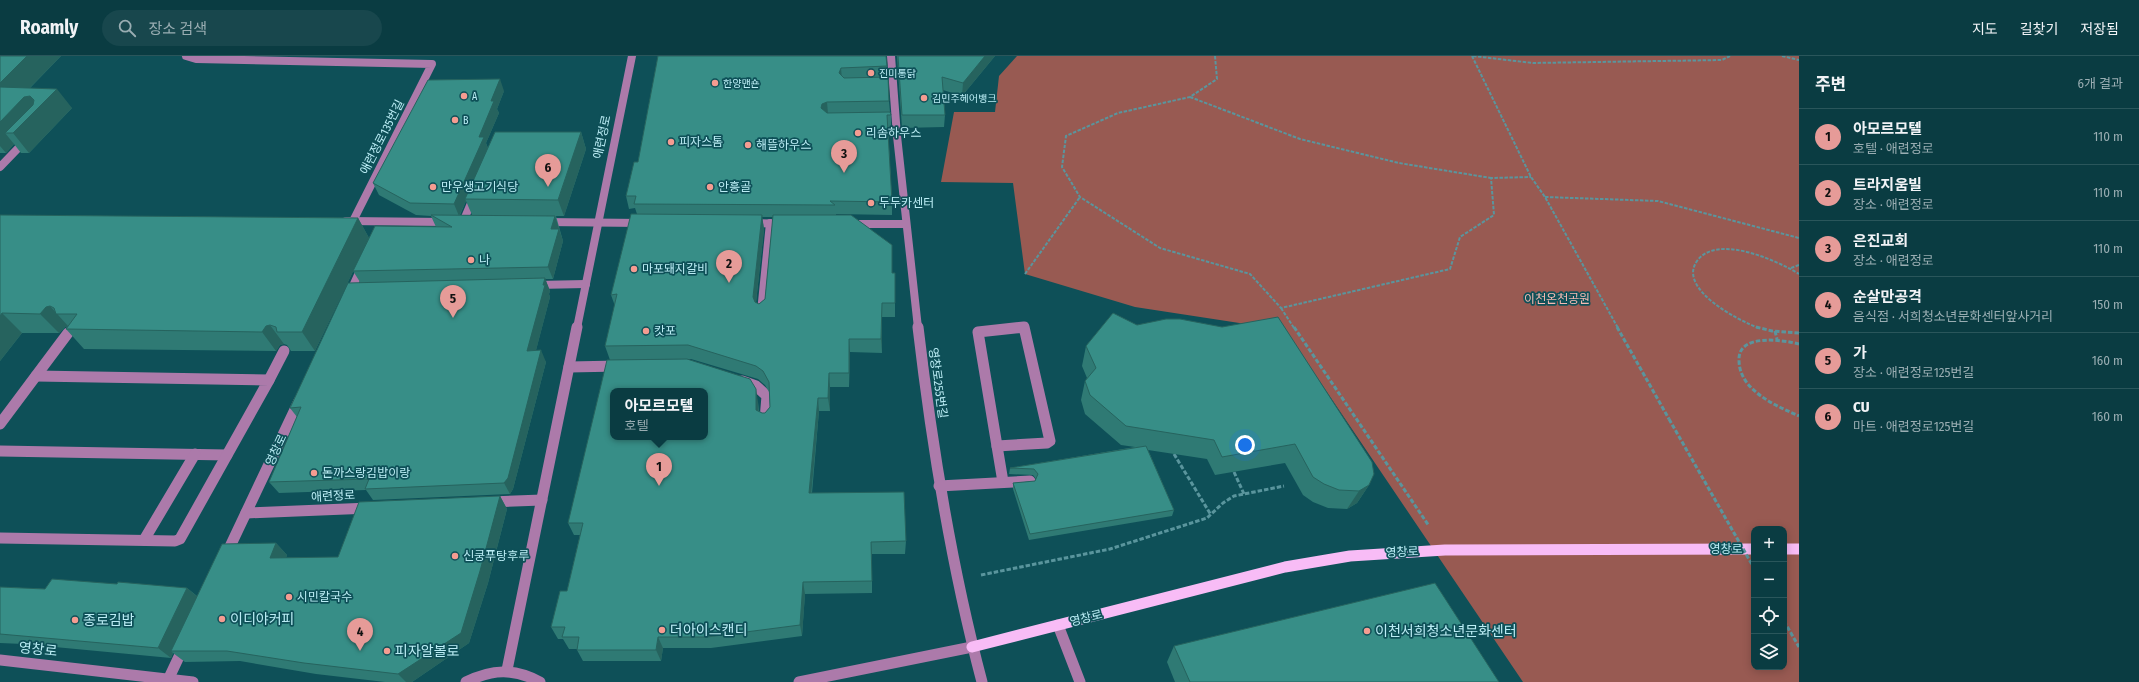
<!DOCTYPE html>
<html lang="ko">
<head>
<meta charset="utf-8">
<style>
	:root { --surface:#0a3c42; --page:#18474d; --text:#f1f3f6; --muted:#99adb2; --line:#2a565b; --accent:#e69b98 }
	body { margin:0; font-family:"Fira Sans Condensed","Noto Sans KR",sans-serif; background:var(--page); color:var(--text) }
	.controls { position:absolute; right:12px; bottom:12px; display:grid; overflow:hidden; border-radius:8px; box-shadow:0 2px 10px #0003 }
	.controls button { width:36px; height:36px; display:grid; place-items:center; padding:0; border:0; border-bottom:1px solid var(--line); background:var(--surface); color:var(--text); font:20px sans-serif }
	.you { position:absolute; left:1245px; top:389px; width:14px; height:14px; margin:-10px; border:3px solid #fff; border-radius:50%; background:#1a73e8; box-shadow:0 0 0 6px #1a73e833 }
	.badge { display:grid; place-items:center; width:26px; height:26px; border-radius:50%; background:var(--accent); color:#111; font-size:13px; font-weight:700 }
	.pin { position:absolute; translate:-50% -33px; filter:drop-shadow(0 1px 2px #0008) }
	.pin::after { content:''; position:absolute; top:21px; width:14px; height:12px; background:inherit; clip-path:polygon(0 0,100% 0,50% 100%) }
	.popup { position:absolute; left:610px; top:332px; width:98px; height:52px; box-sizing:border-box; display:grid; place-content:center; border-radius:8px; background:var(--surface); filter:drop-shadow(0 1px 3px #0005); font-size:13px; white-space:nowrap; color:var(--muted) }
	.popup b { font-size:15px; color:var(--text) }
	.popup::after { content:''; position:absolute; left:50%; top:100%; margin-left:-8px; border:8px solid transparent; border-top-color:var(--surface) }
	.list { margin:0; padding:0; list-style:none }
	h2 { display:flex; justify-content:space-between; align-items:center; height:52px; margin:0; padding:0 16px; font-size:17px }
	h2 small { font-size:13px; font-weight:400; color:var(--muted) }
	.list li { display:grid; grid-template-columns:26px 1fr auto; gap:12px; align-items:center; box-sizing:border-box; height:56px; padding:0 16px; border-top:1px solid var(--line) }
	.list b { display:block; font-size:15px; white-space:nowrap }
	.list p { margin:0; font-size:13px; white-space:nowrap; color:var(--muted) }
	.list em { font-size:13px; font-style:normal; color:var(--muted) }
	.icon { flex:none; width:22px; height:22px; fill:none; stroke:currentColor; stroke-width:2; stroke-linecap:round; stroke-linejoin:round }
	.map { position:relative; flex:none; width:1799px; height:626px; overflow:hidden }
	header { display:flex; align-items:center; gap:24px; box-sizing:border-box; height:56px; padding:0 20px; background:var(--surface); border-bottom:1px solid var(--line) }
	header strong { font-size:19px }
	nav { display:flex; gap:22px; margin-inline-start:auto; font-size:14px }
	.search { width:280px; height:36px; background:var(--page); display:flex; align-items:center; gap:10px; box-sizing:border-box; padding:0 14px; border-radius:22px; color:var(--muted); font-size:15px }
	main { display:flex }
	aside { flex:1; background:var(--surface) }
	.map>svg:first-child { display:block }
</style>
</head>
<body>
<header>
<strong>Roamly</strong>
<div class="search"><svg class="icon" aria-label="search" viewBox="0 0 24 24"><circle cx="10" cy="10" r="6"/><path d="M15 15l6 6"/></svg>장소 검색</div>
<nav><a>지도</a><a>길찾기</a><a>저장됨</a></nav>
</header>
<main>
<div class="map">
<svg width="1799" height="626" viewBox="0 0 1799 626">
	<rect width="100%" height="100%" fill="#0e5058"/>
	<!-- green -->
	<path fill="#985a52" fill-rule="evenodd" d="M1017,0H1799V626H1523L1285,274L1135,251L1025,218L1013,127L941,126L954,56H995L999,20ZM1754,473H1784V611H1754Z"/>
	<g fill="none" stroke-linecap="round" stroke-linejoin="round">
		<!-- path-far1 -->
		<g stroke="#5a959d" stroke-width="2" stroke-dasharray="3.5 1.5" stroke-linecap="butt">
			<path d="M1215,0L1217,23L1190,41L1118,57L1066,80L1062,111L1080,141L1160,192L1250,218L1281,252L1450,213L1460,181L1494,159L1491,122L1531,121"/>
			<path d="M1472,0L1531,121L1545,141L1618,272"/>
			<path d="M1473,0L1533,7L1722,4L1730,0"/>
			<path d="M1782,0L1799,4"/>
			<path d="M1190,41L1300,83L1399,107L1491,122"/>
			<path d="M1545,141L1658,145L1799,182"/>
			<path d="M1791,212L1799,209"/>
			<path d="M1025,218L1080,141"/>
			<path d="M1281,252L1294,272"/>
			<path d="M1759,272C1739,265 1677,233 1697,205C1717,177 1778,205 1799,218"/>
		</g>
		<!-- path -->
		<g stroke="#5a959d" stroke-width="3" stroke-dasharray="4.5 2" stroke-linecap="butt">
			<path d="M1294,271L1429,470"/>
			<path d="M1617,271L1669,363"/>
			<path d="M1756,271L1772,275L1799,277"/>
			<path d="M1775,275L1777,283"/>
			<path d="M1799,288C1783,284 1738,277 1739,304C1739,313 1742,320 1747,327C1760,343 1781,352 1799,360"/>
			<path d="M1174,398L1211,459"/>
			<path d="M1234,416L1244,438"/>
			<path d="M981,519L1110,493L1207,462L1223,447L1234,440L1284,430"/>
			<path d="M1784,565L1799,591"/>
		</g>
		<!-- minor-far1 -->
		<g stroke="#ac7aaa" stroke-width="8">
			<path d="M186,0L196,3L432,8L353,165"/>
			<path d="M891,0L897,80L918,272"/>
			<path d="M0,111L26,84"/>
			<path d="M346,165L446,166"/>
			<path d="M463,166L474,140"/>
			<path d="M544,166L642,167"/>
			<path d="M750,167L786,168"/>
			<path d="M850,168H906"/>
			<path d="M536,229L586,228"/>
			<path d="M349,239L362,210"/>
			<path d="M761,256L770,167"/>
			<path d="M577,272L632,0"/>
			<path d="M1018,272H1024"/>
		</g>
		<!-- minor -->
		<g stroke="#ac7aaa" stroke-width="11">
			<path d="M918,271C932,391 951,509 982,626"/>
			<path d="M1024,271L1050,385L1047,387L997,390L978,276Z"/>
			<path d="M569,311L619,310"/>
			<path d="M269,324L284,295"/>
			<path d="M742,325L756,330L767,340L765,364"/>
			<path d="M0,368L68,277"/>
			<path d="M997,390L1003,426"/>
			<path d="M0,395L227,399"/>
			<path d="M939,430L1030,425"/>
			<path d="M490,446L542,444"/>
			<path d="M246,457L370,452"/>
			<path d="M0,482L175,485L180,483L269,324L36,320"/>
			<path d="M144,484L195,398"/>
			<path d="M226,499L299,345"/>
			<path d="M1058,569L1080,626"/>
			<path d="M0,604L193,626"/>
			<path d="M507,614L577,271"/>
			<path d="M167,626L184,590"/>
			<path d="M466,626C492,613 514,612 540,626"/>
			<path d="M799,626L972,591"/>
		</g>
		<!-- major -->
		<g stroke="#f8bcf6" stroke-width="11">
			<path d="M1784,493H1799"/>
			<path d="M972,591L1285,511L1350,500L1445,494L1754,493"/>
		</g>
		<!-- path-bridge -->
		<path stroke="#5a959d" stroke-width="3" stroke-dasharray="4.5 2" stroke-linecap="butt" d="M1669,363L1754,512"/>
	</g>
	<!-- wall -->
	<g fill="#2f7a74" fill-rule="evenodd">
		<path d="M0,0H61L30,32L72,52L29,97H21L14,88L6,97H0Z"/>
		<path d="M658,0L887,10V21L889,45L890,56L891,59V72H888L892,146V159L836,158V159L892,217H895V261H882V297L850,296L849,331H830V355H819L812,437L906,485L905,498H872V537L805,538L802,580L711,592H663L661,605H583L577,594V593H569L563,583H558L551,571L567,535L580,479H574L568,467L758,346L759,355L762,357H765L770,351L769,336L765,329L758,323L691,303L610,304L605,290L615,250L611,239L637,158L635,152L629,153L626,140L638,106ZM762,161H773L765,243L759,248L756,247L764,173Z"/>
		<path d="M897,0H995L962,40L943,34L945,59L944,71L902,72Z"/>
		<path d="M504,35L497,53L499,57L486,87L488,92L581,76L586,93L564,160H556L563,185L553,223H545L550,235L549,238L550,241L536,294L546,306L513,433L510,438L373,444L366,434L279,437L269,426L297,361L290,352L360,226L353,215L436,171L431,160L416,159L379,139L373,127ZM466,145L472,159H460Z"/>
		<path d="M0,159L358,162L369,182L315,295H291L287,289L284,288L280,289L276,295L84,293L66,273L68,270L65,271L59,277H22L0,305Z"/>
		<path d="M1113,257L1369,429L1357,447L1347,453L1328,452L1313,446L1303,439L1285,407L1215,419L1207,403L1148,394L1174,454L1172,460L1029,484L1013,433V427L1035,425L1036,423L1033,419L1009,418L1010,412L1135,391L1121,389L1085,358L1081,344L1085,325L1087,322L1082,310L1086,290Z"/>
		<path d="M500,440L507,453L488,527L469,587L412,626H385L316,618L240,605L185,606L173,597L171,602L23,588L0,587V531L45,533L117,528L187,532L197,540L276,487L287,499L286,502L338,501Z"/>
		<path d="M1174,590L1499,626H1175L1167,606Z"/>
	</g>
	<!-- shaded-wall -->
	<g fill="#26635e">
		<path d="M27,0H61L11,51L0,37V27Z"/>
		<path d="M985,0H995L962,40L963,27Z"/>
		<path d="M841,12L842,24L839,17Z"/>
		<path d="M500,23L504,35L497,53L499,57L486,87L488,93L465,143L466,145L459,160L454,148L479,81L491,45Z"/>
		<path d="M57,33L72,52L29,97L13,77H5L14,88L6,97L0,90V66L24,41L30,40L39,51Z"/>
		<path d="M827,46L828,58L821,52L822,48Z"/>
		<path d="M581,76L586,93L564,160L558,144Z"/>
		<path d="M762,159L764,173L755,255L753,241Z"/>
		<path d="M555,160L563,185L553,223L548,211L551,173Z"/>
		<path d="M358,162L369,182L315,295L302,276Z"/>
		<path d="M545,222L550,235L549,238L550,241L533,306L527,295Z"/>
		<path d="M882,247V297L881,283Z"/>
		<path d="M50,250L68,270L65,271L59,277L40,258L46,251Z"/>
		<path d="M2,257L22,277L0,305V260Z"/>
		<path d="M270,269L284,288L280,289L276,295L262,276L266,270Z"/>
		<path d="M849,283L850,296L849,331Z"/>
		<path d="M541,294L546,306L513,433L510,438L504,427Z"/>
		<path d="M829,317L830,331V355L828,342Z"/>
		<path d="M756,333L758,346L759,367L756,354Z"/>
		<path d="M818,342L819,355L810,450L809,437Z"/>
		<path d="M1369,429L1357,447L1347,453L1359,435Z"/>
		<path d="M500,440L507,453L488,527L469,587L412,626H406L398,618Z"/>
		<path d="M871,486L872,498V537V525Z"/>
		<path d="M276,487L287,499L281,514L270,502Z"/>
		<path d="M803,526L805,538L802,580L800,569Z"/>
		<path d="M187,532L199,542L171,595L173,597L171,602L158,592Z"/>
		<path d="M658,581L663,592L661,605L656,594Z"/>
	</g>
	<!-- building -->
	<g fill="#378e87" stroke="#26635e" fill-rule="evenodd">
		<path d="M0,0H27L0,27Z"/>
		<path d="M658,0H886L887,10L841,12L839,17L844,22L888,21L889,45L827,46L822,48L821,52L827,57L890,56L891,59H887L892,146L830,145L835,149L634,148L636,140H626L634,106H638Z"/>
		<path d="M898,0H985L963,27L942,21L945,59H902Z"/>
		<path d="M500,23L491,45H494L479,81H484L454,148L410,147L373,127L428,24Z"/>
		<path d="M0,31L57,33L13,77H5L33,49L34,44L30,40L24,41L0,66Z"/>
		<path d="M495,76H581L558,144L465,143Z"/>
		<path d="M631,158L762,159L753,241L755,246L759,248L765,243L773,159H851L892,189V217H895V247H882L881,283H849V317H829L828,342H818L809,437L904,436L906,485L871,486L872,525L803,526L800,569L707,581H658L656,594H577L579,581H562L565,571H551L560,535H567L583,467H568L607,304L687,303L750,323L756,333V354L762,357H765L770,351L769,326L763,315L756,310L688,289L605,290L617,238L611,239ZM613,335H705V381H613Z"/>
		<path d="M0,159L358,162L302,276H277L276,271L270,269L266,270L262,276L66,273L77,258H56L54,252L50,250L46,251L40,258L2,257L0,260Z"/>
		<path d="M431,159L555,160L551,173H559L548,211L353,215L375,170L452,171Z"/>
		<path d="M545,222L543,229H545L527,295L541,294L508,422L504,427L365,433L369,423L269,426L301,351L290,352L348,227Z"/>
		<path d="M1113,257L1137,269L1166,263H1180L1222,271L1278,261L1372,406L1374,418L1369,429L1359,435L1339,434L1324,428L1313,421L1295,388L1222,401L1214,384L1126,370L1090,339L1085,325L1096,312L1086,290Z"/>
		<path d="M1146,390L1174,454L1030,478L1013,427L1035,425L1038,418L1034,413L1010,412Z"/>
		<path d="M500,440L480,515L461,577L398,618L304,607L227,595H171L222,488L276,487L270,502L338,501L359,446Z"/>
		<path d="M52,523L117,528L118,526L187,532L158,592L0,578V531L45,533Z"/>
		<path d="M1435,527L1499,626H1190L1174,590Z"/>
	</g>
	<!-- markers -->
	<g fill="#f59c91" stroke="#0e5058" stroke-width="1.5">
		<circle cx="871" cy="17" r="4"/>
		<circle cx="715" cy="27" r="4"/>
		<circle cx="464" cy="40" r="4"/>
		<circle cx="924" cy="42" r="4"/>
		<circle cx="455" cy="64" r="4"/>
		<circle cx="858" cy="77" r="4"/>
		<circle cx="671" cy="86" r="4"/>
		<circle cx="748" cy="89" r="4"/>
		<circle cx="433" cy="131" r="4"/>
		<circle cx="710" cy="131" r="4"/>
		<circle cx="871" cy="147" r="4"/>
		<circle cx="471" cy="204" r="4"/>
		<circle cx="634" cy="213" r="4"/>
		<circle cx="646" cy="275" r="4"/>
		<circle cx="314" cy="417" r="4"/>
		<circle cx="455" cy="500" r="4"/>
		<circle cx="289" cy="541" r="4"/>
		<circle cx="222" cy="563" r="4"/>
		<circle cx="75" cy="564" r="4"/>
		<circle cx="662" cy="574" r="4"/>
		<circle cx="1367" cy="575" r="4"/>
		<circle cx="387" cy="595" r="4"/>
	</g>
	<g text-anchor="middle" stroke-width="3.5" stroke-linejoin="round" paint-order="stroke">
		<!-- far-poi labels -->
		<g font-size="10" fill="#bbedf5" stroke="#0e5058" text-anchor="start">
			<text x="879" y="21">진미통닭</text>
			<text x="723" y="31">한양맨숀</text>
			<text x="472" y="44">A</text>
			<text x="932" y="46">김민주헤어뱅크</text>
			<text x="463" y="68">B</text>
		</g>
		<!-- poi labels -->
		<g font-size="12" fill="#bbedf5" stroke="#0e5058" text-anchor="start">
			<text x="866" y="81">리솜하우스</text>
			<text x="679" y="90">피자스톰</text>
			<text x="756" y="93">해뜰하우스</text>
			<text x="441" y="135">만우생고기식당</text>
			<text x="718" y="135">안흥골</text>
			<text x="879" y="151">두두카센터</text>
			<text x="479" y="208">나</text>
			<text x="642" y="217">마포돼지갈비</text>
			<text x="654" y="279">캇포</text>
			<text x="322" y="421">돈까스랑김밥이랑</text>
			<text x="463" y="504">신쿵푸탕후루</text>
			<text x="297" y="545">시민칼국수</text>
		</g>
		<!-- street labels -->
		<g font-size="12" fill="#bbedf5" stroke="#0e5058">
			<text transform="translate(382 81) rotate(-63)" y="4">애련정로135번길</text>
			<text transform="translate(602 81) rotate(-78)" y="4">애련정로</text>
			<text transform="translate(938 327) rotate(82)" y="4">영창로255번길</text>
			<text transform="translate(276 394) rotate(-65)" y="4">영창로</text>
			<text transform="translate(333 440) rotate(-3)" y="4">애련정로</text>
			<text x="1726" y="497">영창로</text>
			<text transform="translate(1402 496) rotate(-3)" y="4">영창로</text>
			<text transform="translate(1086 562) rotate(-14)" y="4">영창로</text>
		</g>
		<!-- park labels -->
		<g font-size="12" fill="#f4bab2" stroke="#0e5058">
			<text x="1557" y="247">이천온천공원</text>
		</g>
		<!-- near-poi labels -->
		<g font-size="14" fill="#bbedf5" stroke="#0e5058" text-anchor="start">
			<text x="230" y="568">이디야커피</text>
			<text x="83" y="569">종로김밥</text>
			<text x="670" y="579">더아이스캔디</text>
			<text x="1375" y="580">이천서희청소년문화센터</text>
			<text x="395" y="600">피자알볼로</text>
		</g>
		<!-- near-street labels -->
		<g font-size="14" fill="#bbedf5" stroke="#0e5058">
			<text transform="translate(38 593) rotate(6)" y="5">영창로</text>
		</g>
	</g>
</svg>
<div class="controls">
<button>+</button>
<button>−</button>
<button><svg class="icon" aria-label="locate" viewBox="0 0 24 24"><circle cx="12" cy="12" r="6"/><path d="M12 2v4M12 18v4M2 12h4M18 12h4"/></svg></button>
<button><svg class="icon" aria-label="layers" viewBox="0 0 24 24"><path d="M12 4l9 5-9 5-9-5zM3 14l9 5 9-5"/></svg></button>
</div>
<div class="you"></div>
<div class="pin badge" style="left:659px;top:430px">1</div>
<div class="popup"><b>아모르모텔</b>호텔</div>
<div class="pin badge" style="left:729px;top:227px">2</div>
<div class="pin badge" style="left:844px;top:117px">3</div>
<div class="pin badge" style="left:360px;top:595px">4</div>
<div class="pin badge" style="left:453px;top:262px">5</div>
<div class="pin badge" style="left:548px;top:131px">6</div>
</div>
<aside>
<h2>주변<small>6개 결과</small></h2>
<ul class="list">
<li><span class="badge">1</span><div><b>아모르모텔</b><p>호텔 · 애련정로</p></div><em>110 m</em></li>
<li><span class="badge">2</span><div><b>트라지움빌</b><p>장소 · 애련정로</p></div><em>110 m</em></li>
<li><span class="badge">3</span><div><b>은진교회</b><p>장소 · 애련정로</p></div><em>110 m</em></li>
<li><span class="badge">4</span><div><b>순살만공격</b><p>음식점 · 서희청소년문화센터앞사거리</p></div><em>150 m</em></li>
<li><span class="badge">5</span><div><b>가</b><p>장소 · 애련정로125번길</p></div><em>160 m</em></li>
<li><span class="badge">6</span><div><b>CU</b><p>마트 · 애련정로125번길</p></div><em>160 m</em></li>
</ul>
</aside>
</main>
</body>
</html>
